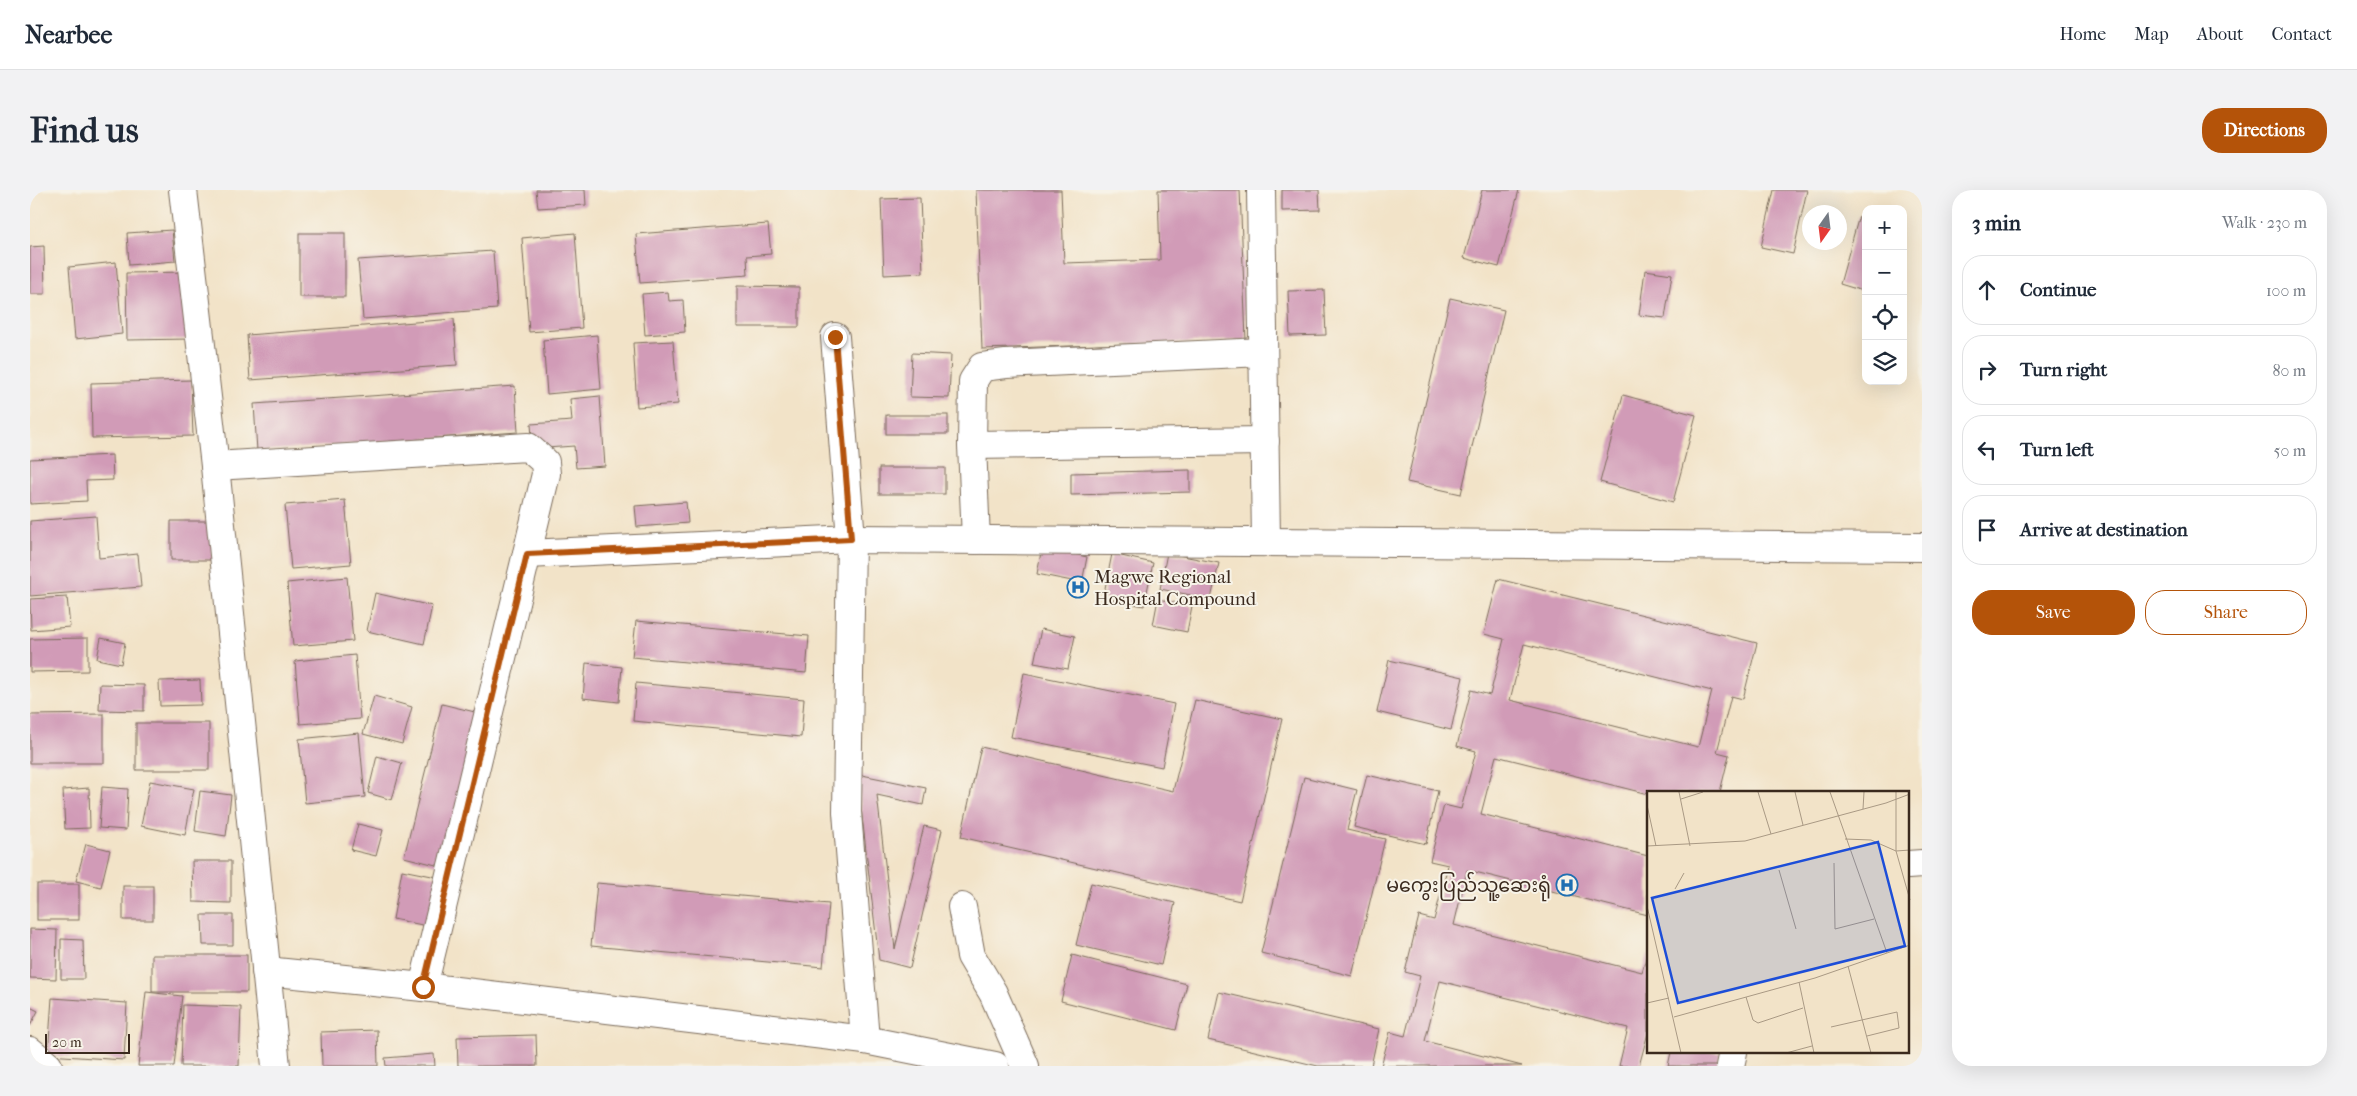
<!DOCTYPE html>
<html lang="en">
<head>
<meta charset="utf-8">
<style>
	:root { --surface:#fff; --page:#f2f2f3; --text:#1f2937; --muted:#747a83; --line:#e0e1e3; --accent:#b45309 }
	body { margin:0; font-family:"IM FELL French Canon","Noto Sans Myanmar",serif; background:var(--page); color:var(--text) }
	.controls { position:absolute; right:15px; top:15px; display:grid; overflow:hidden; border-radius:10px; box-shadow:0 5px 20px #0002 }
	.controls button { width:45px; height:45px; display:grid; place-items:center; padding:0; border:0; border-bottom:1px solid var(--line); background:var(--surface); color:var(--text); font:25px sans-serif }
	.compass { position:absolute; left:1772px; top:15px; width:45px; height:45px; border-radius:50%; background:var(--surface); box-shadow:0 5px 20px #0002; rotate:194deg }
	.scale { position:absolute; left:15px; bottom:12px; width:85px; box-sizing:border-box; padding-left:5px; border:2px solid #3b2a1e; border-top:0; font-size:14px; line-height:18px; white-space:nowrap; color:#3b2a1e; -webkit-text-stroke:4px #f7f3e8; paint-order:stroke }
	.stop { position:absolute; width:15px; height:15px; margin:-11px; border:4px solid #b45309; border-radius:50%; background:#fff }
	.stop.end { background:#b45309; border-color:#fff; box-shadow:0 1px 5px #0008 }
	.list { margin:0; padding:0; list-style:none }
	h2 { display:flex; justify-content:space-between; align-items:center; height:65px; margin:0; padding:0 20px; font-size:21px }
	h2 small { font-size:16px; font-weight:400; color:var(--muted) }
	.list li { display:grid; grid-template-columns:32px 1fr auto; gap:15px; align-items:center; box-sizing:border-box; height:70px; margin:0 10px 10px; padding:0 10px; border:1px solid var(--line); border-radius:20px }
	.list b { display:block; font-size:19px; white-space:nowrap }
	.list em { font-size:16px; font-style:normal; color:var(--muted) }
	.actions { display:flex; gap:10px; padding:15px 20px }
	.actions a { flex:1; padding:11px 0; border:1px solid var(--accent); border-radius:20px; text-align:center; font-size:18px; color:var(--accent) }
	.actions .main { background:var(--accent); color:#fff }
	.icon { flex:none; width:28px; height:28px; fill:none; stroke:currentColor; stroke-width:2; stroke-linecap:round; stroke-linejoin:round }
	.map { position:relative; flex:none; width:1892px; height:876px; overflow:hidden; border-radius:20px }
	header { display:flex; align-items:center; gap:30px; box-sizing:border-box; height:70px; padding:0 25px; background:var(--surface); border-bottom:1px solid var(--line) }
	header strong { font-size:24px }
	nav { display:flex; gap:28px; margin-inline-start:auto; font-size:18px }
	.intro { display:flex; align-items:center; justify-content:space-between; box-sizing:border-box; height:120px; padding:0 30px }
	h1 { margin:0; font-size:35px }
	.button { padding:12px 22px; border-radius:20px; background:var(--accent); color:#fff; font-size:18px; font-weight:700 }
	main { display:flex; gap:30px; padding:0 30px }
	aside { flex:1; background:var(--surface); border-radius:20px; box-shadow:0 5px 20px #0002 }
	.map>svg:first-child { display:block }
</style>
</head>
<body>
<header>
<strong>Nearbee</strong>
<nav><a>Home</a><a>Map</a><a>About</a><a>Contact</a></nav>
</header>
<div class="intro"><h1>Find us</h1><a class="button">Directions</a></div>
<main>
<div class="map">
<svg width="1892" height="876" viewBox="0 0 1892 876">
	<rect width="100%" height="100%" fill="#f7f3e8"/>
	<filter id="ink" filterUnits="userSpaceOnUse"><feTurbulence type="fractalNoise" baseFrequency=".02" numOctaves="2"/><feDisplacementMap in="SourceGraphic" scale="10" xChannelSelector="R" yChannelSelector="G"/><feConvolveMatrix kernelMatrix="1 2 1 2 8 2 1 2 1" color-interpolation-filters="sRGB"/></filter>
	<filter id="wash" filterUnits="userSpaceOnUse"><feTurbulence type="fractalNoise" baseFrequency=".0096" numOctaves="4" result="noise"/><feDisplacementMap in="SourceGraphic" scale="20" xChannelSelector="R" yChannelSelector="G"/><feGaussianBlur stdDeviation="1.12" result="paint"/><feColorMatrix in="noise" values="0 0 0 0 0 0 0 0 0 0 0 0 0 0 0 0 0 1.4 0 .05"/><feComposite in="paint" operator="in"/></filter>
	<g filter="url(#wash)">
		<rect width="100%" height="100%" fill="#f2e3c8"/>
		<g id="blocks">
			<!-- building -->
			<g fill="#d19bb7" fill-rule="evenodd">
				<path d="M506,0H555L556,15L508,18Z"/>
				<path d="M946,0H1031L1034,73L1130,70L1128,0H1210L1216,150L952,159Z"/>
				<path d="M1252,0H1289L1290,20L1252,21Z"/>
				<path d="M1452,0H1489L1469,77L1434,68Z"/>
				<path d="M1744,0H1777L1763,64L1731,57Z"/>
				<path d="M890,8L893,83L854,85L851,9Z"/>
				<path d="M1829,26L1836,28V102L1810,94Z"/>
				<path d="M738,34L741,64L717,66L718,85L610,93L606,44Z"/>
				<path d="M142,40L145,71L99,75L97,43Z"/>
				<rect x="269" y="43" width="46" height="64"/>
				<path d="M545,43L552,138L499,142L492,48Z"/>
				<path d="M14,56L15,104H0V57Z"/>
				<path d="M463,61L467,119L333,129L328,70Z"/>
				<path d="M86,72L92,144L45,149L39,77Z"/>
				<path d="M1615,80L1642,84L1635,128L1609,125Z"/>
				<path d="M159,82L161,149L97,150L96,83Z"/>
				<path d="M707,96L769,97V137H707Z"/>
				<path d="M1294,100L1296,145L1260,146L1258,101Z"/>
				<path d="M638,102L639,111L653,110L655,142L615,145L612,104Z"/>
				<path d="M1420,108L1474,120L1431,304L1377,292Z"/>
				<path d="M424,129L427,175L220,190L217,145Z"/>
				<path d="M567,145L571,199L517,204L513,150Z"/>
				<path d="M643,151L648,214L607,217L603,153Z"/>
				<path d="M882,163L921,165L919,208L880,207Z"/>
				<path d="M161,190L163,246L62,248L61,193Z"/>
				<path d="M485,196L488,242L227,261L224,214Z"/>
				<path d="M1593,205L1666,225L1643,312L1570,292Z"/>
				<path d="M570,206L575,276L546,278L544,256L503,259L501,234L542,231L540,209Z"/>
				<rect x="856" y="225" width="62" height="19"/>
				<path d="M82,265L83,290L56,291L57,311L0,314V269Z"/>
				<rect x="849" y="278" width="66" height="26"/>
				<path d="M1160,280V302L1041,305V283Z"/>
				<path d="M315,310L321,374L261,379L255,315Z"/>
				<path d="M656,312L658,333L607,337L605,316Z"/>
				<path d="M66,326L69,368L108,364L111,397L0,406V331Z"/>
				<path d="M141,331H182L183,370H141Z"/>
				<path d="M1012,357L1057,367L1052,393L1007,384Z"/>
				<path d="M1137,363L1189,373L1181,409L1130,399Z"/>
				<path d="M1082,364L1123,373L1114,416L1073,408Z"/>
				<path d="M317,387L323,451L263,456L257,393Z"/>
				<path d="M1468,389L1727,453L1713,509L1701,506L1687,562L1699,565L1690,602L1618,604L1466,566L1451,624L1618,666V725L1437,680L1424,735L1612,782L1618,761V843L1609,876H1589L1598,838L1410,791L1395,851L1492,876H1351L1360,842L1375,846L1390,786L1375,782L1389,726L1404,730L1418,675L1400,671L1414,615L1431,619L1446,561L1427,556L1441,500L1460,505L1474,449L1454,444ZM1494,454L1682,501L1668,557L1480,510Z"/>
				<path d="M345,403L402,416L394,454L337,441Z"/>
				<path d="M37,407L40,437L1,440L0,409Z"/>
				<path d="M1128,409L1162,416L1157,442L1123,435Z"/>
				<path d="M606,431L779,446L776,483L602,467Z"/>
				<path d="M1011,439L1045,446L1038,479L1004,473Z"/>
				<path d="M58,448V481L0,482V449Z"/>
				<path d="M71,448L95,453L91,474L67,469Z"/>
				<path d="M325,465L330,529L270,534L265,471Z"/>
				<path d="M1359,470L1433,487L1421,540L1347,522Z"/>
				<path d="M556,473L592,477L589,512L553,508Z"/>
				<path d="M994,483L1144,514L1132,577L981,547Z"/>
				<path d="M170,490L171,515L130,516L129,491Z"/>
				<path d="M606,493L774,509L771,547L603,531Z"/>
				<path d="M70,494L114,495V521L69,520Z"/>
				<path d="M344,506L382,517L372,554L333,544Z"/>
				<path d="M1165,510L1252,529L1210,711L931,647L951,557L1143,601Z"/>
				<path d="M412,514L453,524L414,677L374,667Z"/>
				<path d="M74,524V573H0V525Z"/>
				<rect x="106" y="533" width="73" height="47"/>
				<path d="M329,543L335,607L275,613L269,549Z"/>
				<path d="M347,566L372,573L362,610L338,603Z"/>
				<path d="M827,584L896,598L893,615L847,605L865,759L894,636L912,640L880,778L849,770Z"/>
				<path d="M1337,585L1408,601L1396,654L1324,637Z"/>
				<path d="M1274,587L1327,600L1317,640L1355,649L1322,786L1231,763Z"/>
				<path d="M120,591L164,599L155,645L111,636Z"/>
				<path d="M72,597L98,599L96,640L69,638Z"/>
				<path d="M59,598L60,638L35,639L33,600Z"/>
				<path d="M170,601L201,605L196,646L165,641Z"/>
				<path d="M328,634L353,640L346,666L321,660Z"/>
				<path d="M56,654L80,660L71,697L46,691Z"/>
				<path d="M162,671H201V713L163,712Z"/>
				<path d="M372,680L412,688L402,737L363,729Z"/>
				<path d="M567,693L799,714L793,777L561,756Z"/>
				<path d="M1061,693L1145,713L1131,775L1046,755Z"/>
				<rect x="7" y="694" width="42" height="36"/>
				<rect x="93" y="696" width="30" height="34"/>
				<path d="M172,725H203V755H173Z"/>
				<path d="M0,739L27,740L26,789L0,788Z"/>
				<path d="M31,749L53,750L54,789H31Z"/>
				<rect x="122" y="765" width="95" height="37"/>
				<path d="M1042,765L1157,794L1146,840L1031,811Z"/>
				<path d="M116,802L152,806L144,876H108Z"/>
				<path d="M1189,802L1349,839L1341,876H1288L1178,850Z"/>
				<path d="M22,808L97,813L94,870L18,865Z"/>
				<path d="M153,815L211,817L209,876H151Z"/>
				<path d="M0,817L8,821L0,836Z"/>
				<path d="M347,840L348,876H292L291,842Z"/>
				<path d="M506,845L507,876H428L427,847Z"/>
				<path d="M1641,862H1690L1687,876H1638Z"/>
				<path d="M404,864L405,876H356L355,868Z"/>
			</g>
		</g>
	</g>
	<g filter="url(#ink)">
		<use href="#blocks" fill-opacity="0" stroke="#7b6b5a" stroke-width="1"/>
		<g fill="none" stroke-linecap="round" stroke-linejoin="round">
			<!-- minor casing -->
			<g stroke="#7b6b5a" stroke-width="30">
				<g id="minor">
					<path d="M153,0L185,276L246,876"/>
					<path d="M1231,0L1236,352"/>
					<path d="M805,147L821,349L817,622L835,850"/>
					<path d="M942,255L1235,251"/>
					<path d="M185,276L498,257L515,272L516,284L393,797"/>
					<path d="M946,350L942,255L943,191L952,177L976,174L1233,162"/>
					<path d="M497,364L821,349L1892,357"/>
					<path d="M1878,675L1892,674"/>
					<path d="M932,717L941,766L963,803L995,876"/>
					<path d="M236,781L393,797L835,850L965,876"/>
					<path d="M0,861L18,876"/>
					<path d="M1700,876L1703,862"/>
				</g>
			</g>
			<!-- minor -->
			<use href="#minor" stroke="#fff" stroke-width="28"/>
		</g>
	</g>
	<g fill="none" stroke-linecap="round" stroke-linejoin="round" filter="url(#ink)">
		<!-- route -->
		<path stroke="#b45309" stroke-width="6" d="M393,797L497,364L821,349L805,147"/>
	</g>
	<!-- icons -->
	<defs>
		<g id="hospital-ring" transform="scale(1.125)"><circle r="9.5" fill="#f7f3e8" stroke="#1f6fb2" stroke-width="1.5"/><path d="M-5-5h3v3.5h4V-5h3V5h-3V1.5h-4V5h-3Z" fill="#1f6fb2"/></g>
	</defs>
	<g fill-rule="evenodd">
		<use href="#hospital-ring" x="1048" y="397"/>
		<use href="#hospital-ring" x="1537" y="695"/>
	</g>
	<g text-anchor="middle" stroke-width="4" stroke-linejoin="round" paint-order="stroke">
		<!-- poi labels -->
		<g font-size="19" fill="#3b2a1e" stroke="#f7f3e8" text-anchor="start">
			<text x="1064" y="393">Magwe Regional<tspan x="1064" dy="22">Hospital Compound</tspan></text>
			<text x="1521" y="702" text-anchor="end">မကွေးပြည်သူ့ဆေးရုံ</text>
		</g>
	</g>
	<!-- overview -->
	<g transform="translate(1617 601)">
		<rect width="262" height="262" fill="#f2e3c8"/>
		<path fill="none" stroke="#a99984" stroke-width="1" d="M32,1L43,55M111,1L124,43M148,1L156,34M183,1L240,162M249,1V60L263,109M34,8L56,1M0,14L9,55M216,18L217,1M198,48L224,49L249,60L263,59M0,55L98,50L239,12L263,3M187,72L188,138L227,128M132,79L149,138M28,98L37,82M0,115L34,262M201,175L224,262M152,191L167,262M99,206L106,229L111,232L156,217M0,212L22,207M27,226L168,187L263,154M184,236L250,221L252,237L220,245M139,262L165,255"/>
		<path fill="#1d4ed8" fill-opacity="0.15" stroke="#1d4ed8" stroke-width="2.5" d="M231,51L258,155L31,212L5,107Z"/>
		<rect width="262" height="262" fill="none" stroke="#3b2a1e" stroke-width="2.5"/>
	</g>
</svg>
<div class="controls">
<button>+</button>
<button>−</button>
<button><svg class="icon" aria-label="locate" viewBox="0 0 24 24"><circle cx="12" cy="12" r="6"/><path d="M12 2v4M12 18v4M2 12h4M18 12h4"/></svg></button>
<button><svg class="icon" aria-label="layers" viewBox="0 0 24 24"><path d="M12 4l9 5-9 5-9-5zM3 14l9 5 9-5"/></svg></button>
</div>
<svg class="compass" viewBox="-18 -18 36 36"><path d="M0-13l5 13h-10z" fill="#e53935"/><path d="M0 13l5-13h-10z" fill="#747a83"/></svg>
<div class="scale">20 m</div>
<div class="stop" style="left:393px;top:797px"></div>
<div class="stop end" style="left:805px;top:147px"></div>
</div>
<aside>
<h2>3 min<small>Walk · 230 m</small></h2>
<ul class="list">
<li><svg class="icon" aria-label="ahead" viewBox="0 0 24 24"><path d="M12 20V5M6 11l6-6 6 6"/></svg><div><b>Continue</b></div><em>100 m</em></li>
<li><svg class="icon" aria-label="right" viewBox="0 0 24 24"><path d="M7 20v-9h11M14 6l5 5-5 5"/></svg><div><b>Turn right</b></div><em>80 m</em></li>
<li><svg class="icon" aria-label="left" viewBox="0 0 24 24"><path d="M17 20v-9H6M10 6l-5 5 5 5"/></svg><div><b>Turn left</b></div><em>50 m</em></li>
<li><svg class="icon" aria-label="arrive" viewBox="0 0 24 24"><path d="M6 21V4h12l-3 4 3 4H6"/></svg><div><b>Arrive at destination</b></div></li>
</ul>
<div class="actions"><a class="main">Save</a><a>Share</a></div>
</aside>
</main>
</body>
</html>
